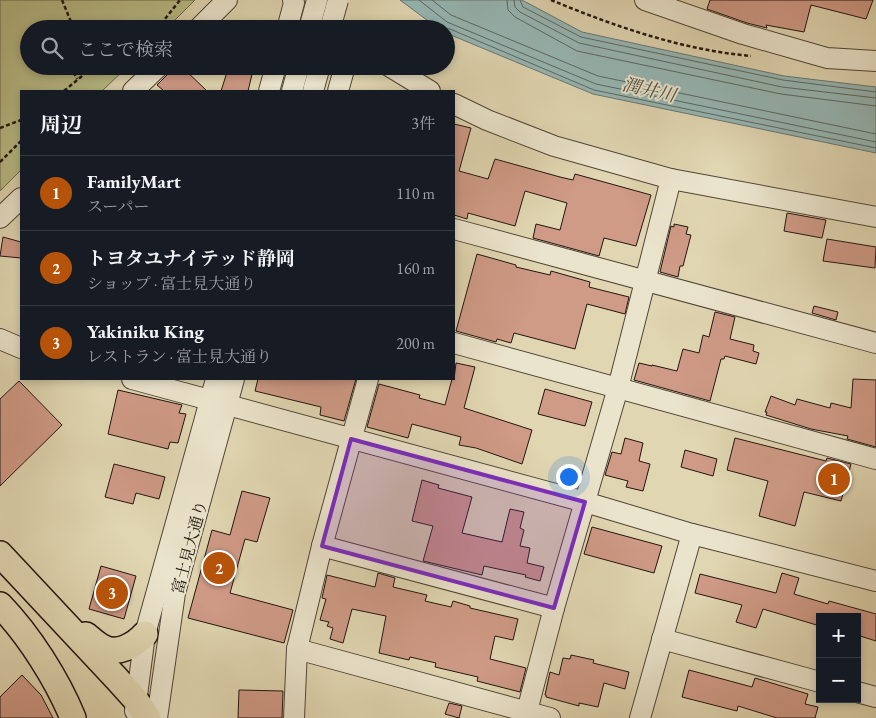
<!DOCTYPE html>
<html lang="ja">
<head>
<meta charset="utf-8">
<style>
	:root { --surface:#171b24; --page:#20242c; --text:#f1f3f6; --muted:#9ea1a6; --line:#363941; --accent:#b45309 }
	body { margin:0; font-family:"EB Garamond","Noto Serif JP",serif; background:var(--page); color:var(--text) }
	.controls { position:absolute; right:15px; bottom:15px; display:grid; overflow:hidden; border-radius:0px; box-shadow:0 2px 8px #0003 }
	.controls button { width:45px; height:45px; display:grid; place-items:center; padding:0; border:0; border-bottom:1px solid var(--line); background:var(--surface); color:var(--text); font:25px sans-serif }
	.you { position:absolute; left:568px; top:476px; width:18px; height:18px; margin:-12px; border:4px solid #fff; border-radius:50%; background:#1a73e8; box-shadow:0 0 0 8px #1a73e833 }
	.badge { display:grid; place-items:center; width:32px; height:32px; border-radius:50%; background:var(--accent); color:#fff; font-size:16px; font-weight:700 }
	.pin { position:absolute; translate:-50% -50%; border:2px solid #fff; box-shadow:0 1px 5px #0006 }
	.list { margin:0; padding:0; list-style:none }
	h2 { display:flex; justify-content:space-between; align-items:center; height:65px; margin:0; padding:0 20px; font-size:21px }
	h2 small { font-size:16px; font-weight:400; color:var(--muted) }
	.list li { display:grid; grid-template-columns:32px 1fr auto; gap:15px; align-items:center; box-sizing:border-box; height:75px; padding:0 20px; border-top:1px solid var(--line) }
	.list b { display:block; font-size:19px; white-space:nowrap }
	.list p { margin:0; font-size:16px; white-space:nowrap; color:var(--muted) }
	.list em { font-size:16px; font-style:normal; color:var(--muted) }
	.icon { flex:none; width:28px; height:28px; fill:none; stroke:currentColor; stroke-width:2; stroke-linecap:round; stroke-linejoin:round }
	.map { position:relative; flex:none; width:876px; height:718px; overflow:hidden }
	.search { position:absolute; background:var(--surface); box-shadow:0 2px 8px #0003; left:20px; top:20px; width:435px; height:55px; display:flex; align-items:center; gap:12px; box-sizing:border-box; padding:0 18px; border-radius:28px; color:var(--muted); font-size:19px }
	.panel { position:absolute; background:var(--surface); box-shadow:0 2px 8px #0003; left:20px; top:90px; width:435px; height:290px; border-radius:0px }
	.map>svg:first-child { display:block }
</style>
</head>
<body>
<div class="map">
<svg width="876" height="718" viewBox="0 0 876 718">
	<rect width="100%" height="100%" fill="#e0d6b1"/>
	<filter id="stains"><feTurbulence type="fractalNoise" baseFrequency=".004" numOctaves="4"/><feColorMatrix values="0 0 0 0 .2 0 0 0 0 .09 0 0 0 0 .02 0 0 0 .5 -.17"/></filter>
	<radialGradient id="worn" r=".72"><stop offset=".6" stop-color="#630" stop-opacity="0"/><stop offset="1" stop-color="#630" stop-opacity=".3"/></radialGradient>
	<!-- green -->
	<path fill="#b8bc87" stroke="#6c684c" d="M0,0H195L166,29H29V66H128L102,91H21V170L0,191Z"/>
	<!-- water -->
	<path fill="#96b7b5" stroke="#677673" d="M400,0H522L582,32L784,76L876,87V153L593,94L446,33V29H439Z"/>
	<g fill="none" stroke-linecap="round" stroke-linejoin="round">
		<!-- shore -->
		<g stroke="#5c6662" stroke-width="1">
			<path d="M419,0L447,22L596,84L876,142"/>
			<path d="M432,0L451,15L598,76L876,134"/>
			<path d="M507,0L508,10L515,17L577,51L781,94L876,106"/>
			<path d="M514,0L515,7L520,12L579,43L782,87L876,98"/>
			<path d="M520,0L523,7L581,37L783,80L876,92"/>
			<path d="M445,29H450L594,90L876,148"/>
		</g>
	</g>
	<!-- building -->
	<g fill="#cf9a86" stroke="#211510">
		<path d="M710,0H873L866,19L811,5L804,32L766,25L767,28L747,23L707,9Z"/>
		<path d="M176,66H181L207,91H164L157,85Z"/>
		<path d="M229,66H254L248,91H221Z"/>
		<path d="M454,124L471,128L459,171L488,179L495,159L560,177L573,180L575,174L651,195L636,246L604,238L599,256L533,238L536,224L560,230L567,203L525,191L515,226L468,213L467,219L454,215Z"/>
		<path d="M787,213L826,220L822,238L784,231Z"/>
		<path d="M674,224L688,227L686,234L691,235L683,266H680L678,277L660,272L671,226L674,227Z"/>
		<path d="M3,237L21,242V258L0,256Z"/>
		<path d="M827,239L876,247L875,268L823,261Z"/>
		<path d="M477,254L516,265V267L550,275L551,271L590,282L589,287L629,297L625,314L587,304L575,349L514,333L511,343L497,339L496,342L456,331Z"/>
		<path d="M814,306L838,312L836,320L812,313Z"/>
		<path d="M715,312L735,317L730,339L754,345L753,351L759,353L756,364L725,356L724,359H721L710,401L634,380L639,363L652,366V365L677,371L683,349L699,353L703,335L709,337Z"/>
		<path d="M456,363L475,367L464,408L532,430L522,464L476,448L459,445L461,437L412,424L408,438L367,427L379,384L420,395L419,398L445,405L452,379H454Z"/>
		<path d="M258,379H356L344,421L320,415L321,407L255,391Z"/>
		<path d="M853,379L876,380V447L847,439L848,436L811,429L766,415L767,412H765L771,396L795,405L797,399L830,408L831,403L851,408Z"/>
		<path d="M19,381L62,425L0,486V399Z"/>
		<path d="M545,389L592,402L585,426L538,414Z"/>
		<path d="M118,390L182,405L179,413L186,414L178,443L170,442L168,449L108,434Z"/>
		<path d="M625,438L643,443L639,461L650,464L643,491L626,487L628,481L605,475L612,452L621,454Z"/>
		<path d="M735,438L826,461L827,458L851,464L841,501L804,492L795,526L759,516L768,481L727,470Z"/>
		<path d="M685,450L717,459L713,476L681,467Z"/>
		<path d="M114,464L165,477L159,499L136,493L133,504L105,497Z"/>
		<path d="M422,480L439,485L438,488L472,497L462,533L502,542L510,509L524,512L520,528L524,530L520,546L530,548L527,563L544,567L540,581L525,577L526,575L484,566L482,575L423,561L433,526L412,521Z"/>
		<path d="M242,491L270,498L257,542L245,539L230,593L293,610L284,643L188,618L212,530L230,535Z"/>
		<path d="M592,527L662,546L654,573L584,554Z"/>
		<path d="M101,566L136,576L124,619L89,609Z"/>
		<path d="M378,573L395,578L393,587L427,595L425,601L451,607L453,601L470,606V608L518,619L513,640L495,636L490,659L526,668L520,692L477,681L478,677L435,667L436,663L410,657L409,660L379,653L386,616L352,609L343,643L330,639L333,628L327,626L329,622L320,620L326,599L322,598L327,575L375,587Z"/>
		<path d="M782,573L799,578L794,594L828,604L829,601L876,614V641L857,635V617H820V626L763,609L756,628L736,622L742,605L695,593L700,574L776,593Z"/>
		<path d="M571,655L594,660L593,663L629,672L625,689L604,683L598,707L579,703V706L546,697V695H545L550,672L559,675L563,658L570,659Z"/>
		<path d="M689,670L752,687L755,678L808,694L805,704L818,707L815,718H777L738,706L737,711L682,697Z"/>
		<path d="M22,675L41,695L53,718H0V697Z"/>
		<path d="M239,690L283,691L282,718H238Z"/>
		<path d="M449,703L462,706L459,718L445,714Z"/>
	</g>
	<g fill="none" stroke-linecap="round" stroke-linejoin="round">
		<!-- minor casing -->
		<g stroke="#514538" stroke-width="22">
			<g id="minor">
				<path d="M645,0L743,34L827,58L876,61"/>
				<path d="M198,29L227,0"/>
				<path d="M287,29L294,3L293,0"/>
				<path d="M389,66L430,91"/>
				<path d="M133,91L159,66"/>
				<path d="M269,91L276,66"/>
				<path d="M292,91L299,66"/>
				<path d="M313,91L320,66"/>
				<path d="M338,91L345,66"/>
				<path d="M454,104L487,120L554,146L671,179L876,217"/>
				<path d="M0,218L21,198"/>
				<path d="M454,229L876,343"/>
				<path d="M0,339L21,348"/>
				<path d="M454,343L876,459"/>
				<path d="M132,379L585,502L692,534L876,581"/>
				<path d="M322,546L554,608"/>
				<path d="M662,639L820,682"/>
				<path d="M297,649L550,718"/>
				<path d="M857,692L876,697"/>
				<path d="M135,711L145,634L216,379"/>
				<path d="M527,711L554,608L618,388L671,179"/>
				<path d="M157,718L175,593L234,379"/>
				<path d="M294,718L297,649L322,546L368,379"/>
				<path d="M640,718L692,534"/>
			</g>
		</g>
		<!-- major casing -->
		<g stroke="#211510" stroke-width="28">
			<g id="major">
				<path d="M0,554L117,679L135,699L148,718"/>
				<path d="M0,605C29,635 57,679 73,718"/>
				<path d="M86,635C91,639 96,644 102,647C117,656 135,645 145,634"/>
			</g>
		</g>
		<!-- path -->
		<g stroke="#211510" stroke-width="2.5" stroke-dasharray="4 2.5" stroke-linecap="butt">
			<path d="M62,0L74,29"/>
			<path d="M551,0C614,26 682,50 751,56"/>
			<path d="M157,29L180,0"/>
			<path d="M73,66V71L77,79"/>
			<path d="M64,91L94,66"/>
			<path d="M0,128L21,120"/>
			<path d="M0,162L21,141"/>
		</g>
		<!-- minor -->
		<use href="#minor" stroke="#ebe4cc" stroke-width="20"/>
		<!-- major -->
		<use href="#major" stroke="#e0d6b1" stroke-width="25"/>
		<!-- minor-bridge casing -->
		<g stroke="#514538" stroke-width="22" stroke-linecap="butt">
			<g id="minor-bridge">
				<path d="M309,29L317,0"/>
				<path d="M330,29L338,0"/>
			</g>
		</g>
		<!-- minor-bridge -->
		<use href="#minor-bridge" stroke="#ebe4cc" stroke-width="20"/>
	</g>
	<!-- marked area -->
	<path fill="#7b2cbf" fill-opacity="0.2" stroke="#7b2cbf" stroke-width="4" stroke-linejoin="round" d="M351,439L585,502L554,608L322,546Z"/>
	<g text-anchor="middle" stroke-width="4" stroke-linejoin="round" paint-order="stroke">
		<!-- street labels -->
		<g font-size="16" fill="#211510" stroke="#ebe4cc">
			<text transform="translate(189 547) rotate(-75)" y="6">富士見大通り</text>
		</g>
		<!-- water labels -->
		<g font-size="18" font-style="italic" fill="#4a4e4a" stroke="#ebe4cc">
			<text transform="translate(649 90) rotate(13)" y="6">潤井川</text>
		</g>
	</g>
	<rect width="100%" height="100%" filter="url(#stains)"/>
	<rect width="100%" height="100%" fill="url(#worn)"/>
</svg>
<div class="controls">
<button>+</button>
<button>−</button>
</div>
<div class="you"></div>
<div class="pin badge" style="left:834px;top:479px">1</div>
<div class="pin badge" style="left:219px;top:568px">2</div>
<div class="pin badge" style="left:112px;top:593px">3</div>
<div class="search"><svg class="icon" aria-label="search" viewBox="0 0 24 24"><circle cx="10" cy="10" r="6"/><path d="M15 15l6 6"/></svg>ここで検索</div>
<section class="panel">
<h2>周辺<small>3件</small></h2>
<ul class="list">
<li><span class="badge">1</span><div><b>FamilyMart</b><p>スーパー</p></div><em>110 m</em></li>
<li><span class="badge">2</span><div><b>トヨタユナイテッド静岡</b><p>ショップ · 富士見大通り</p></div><em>160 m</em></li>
<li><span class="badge">3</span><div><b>Yakiniku King</b><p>レストラン · 富士見大通り</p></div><em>200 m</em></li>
</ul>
</section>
</div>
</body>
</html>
